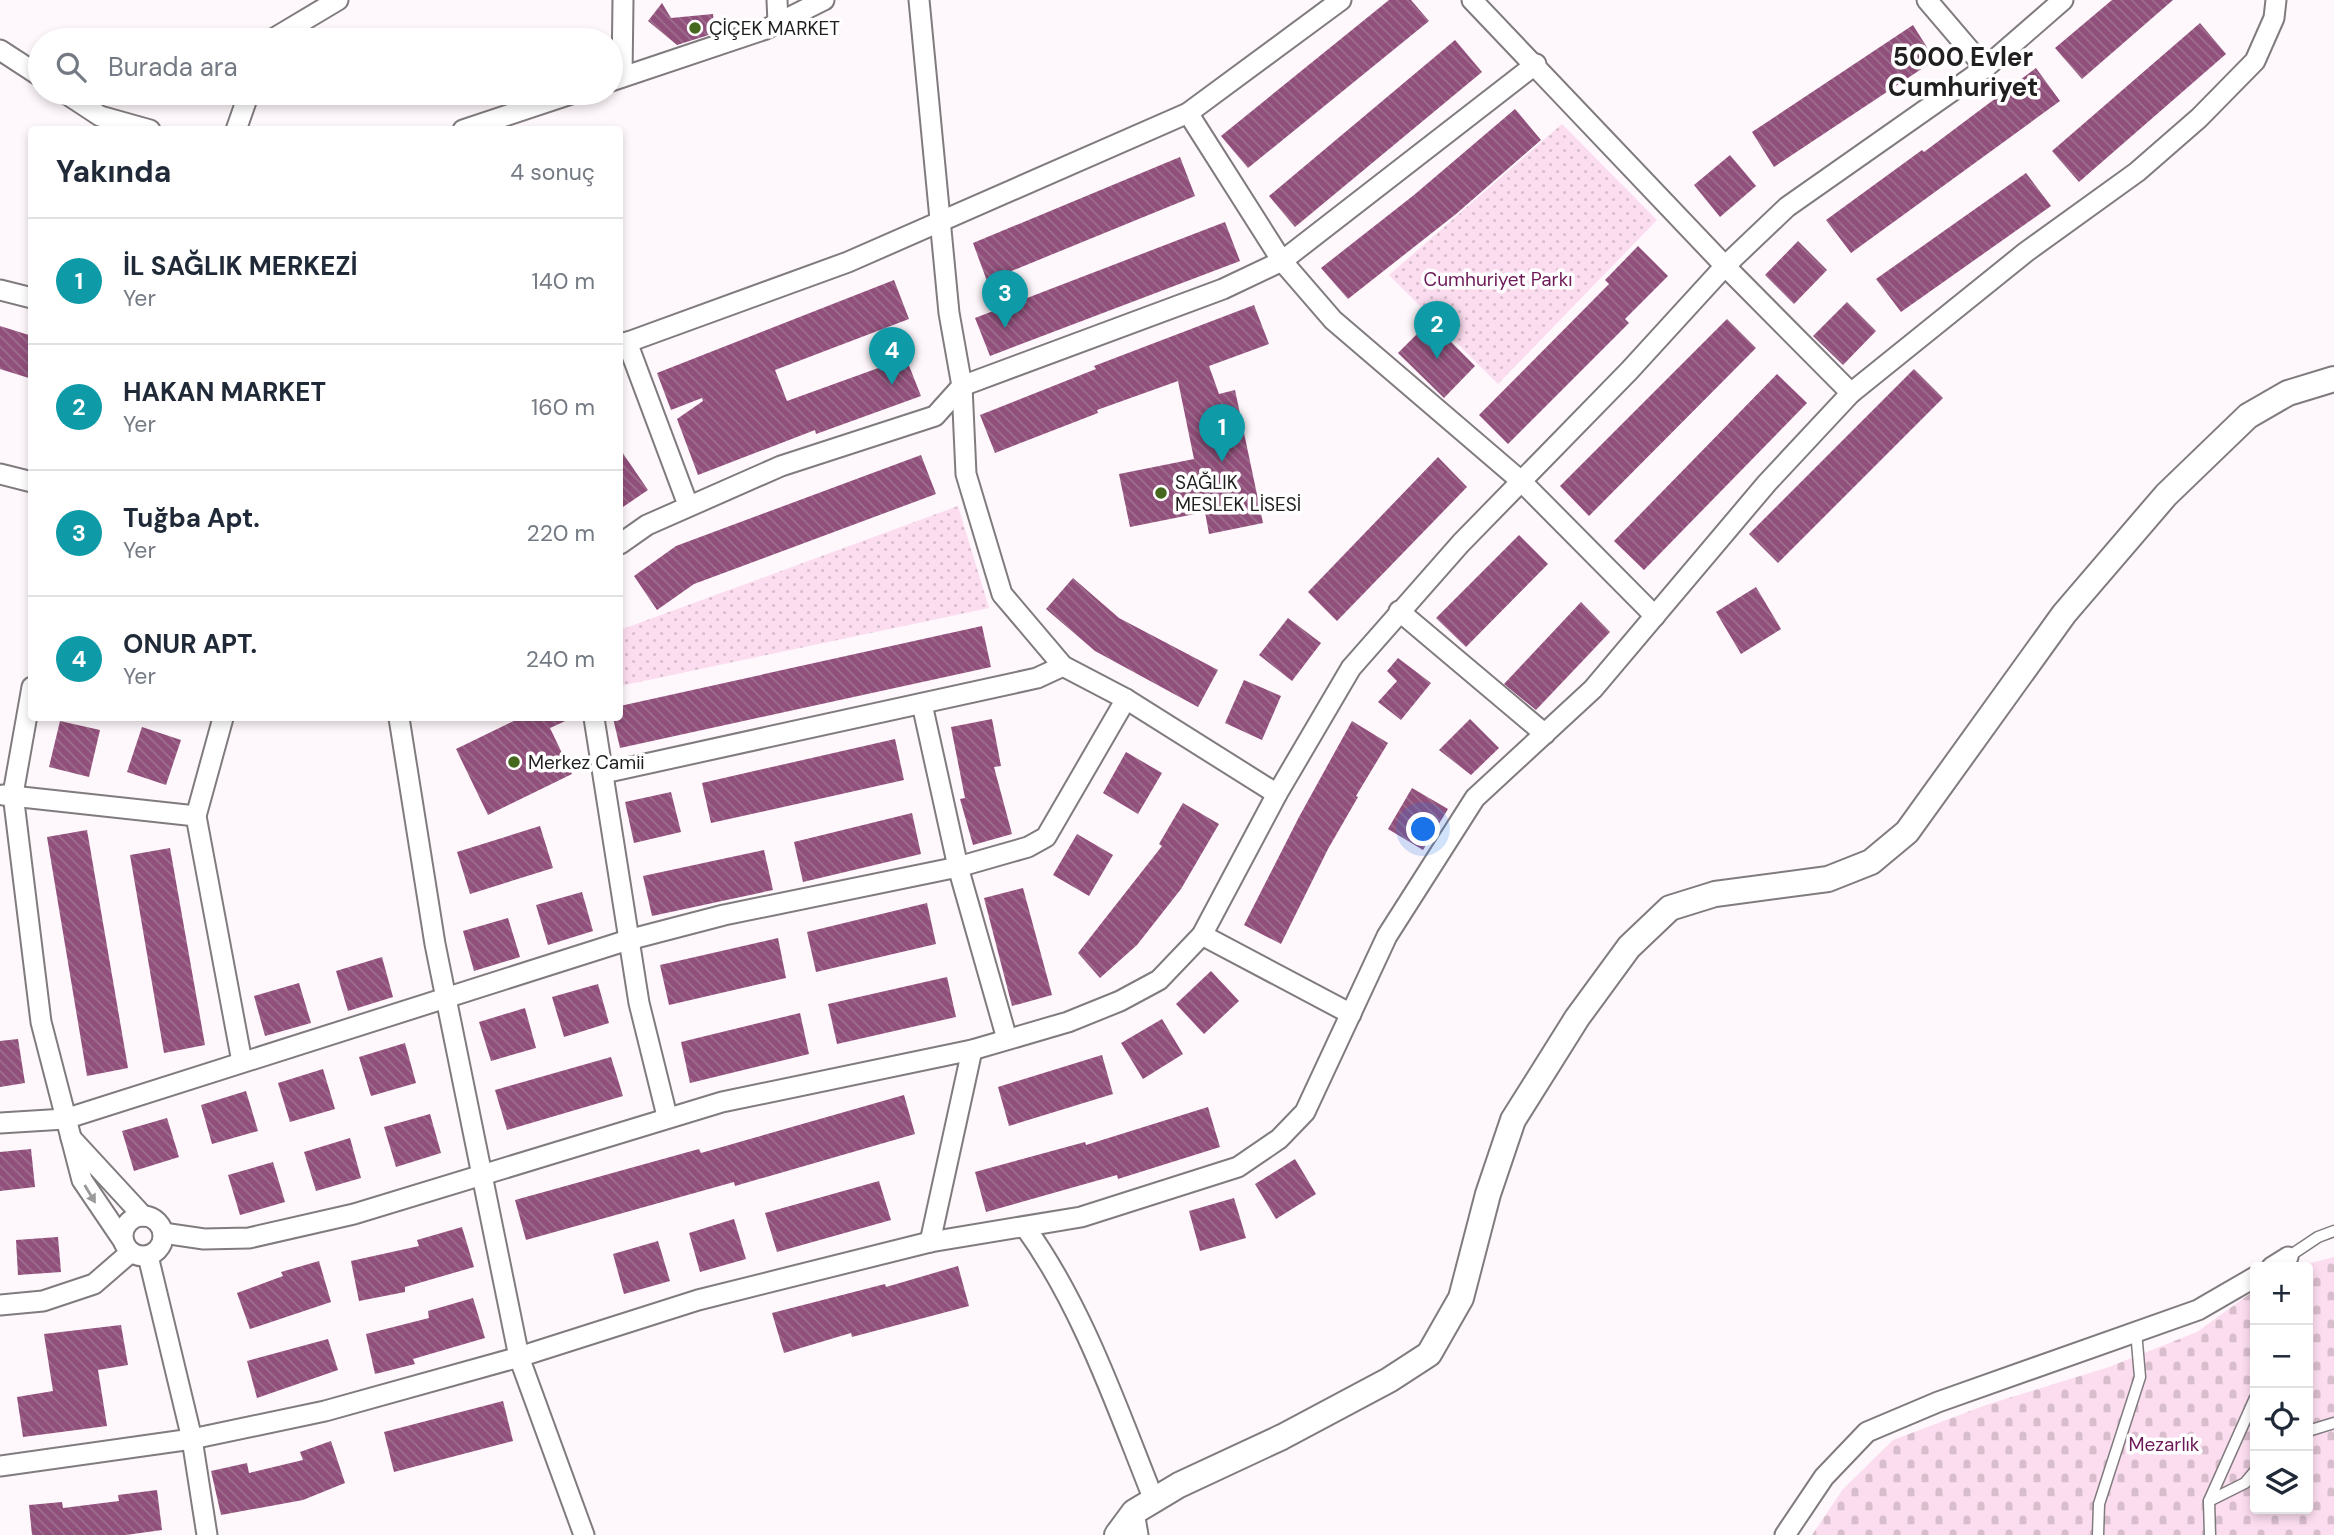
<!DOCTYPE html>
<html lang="tr">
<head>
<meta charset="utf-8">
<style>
	:root { --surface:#fff; --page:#f2f2f3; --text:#1f2937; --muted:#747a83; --line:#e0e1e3; --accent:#45671e }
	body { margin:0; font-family:"DM Sans",sans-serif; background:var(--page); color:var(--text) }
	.controls { position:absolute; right:21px; bottom:21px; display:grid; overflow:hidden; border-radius:7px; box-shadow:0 4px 10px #0003 }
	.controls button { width:63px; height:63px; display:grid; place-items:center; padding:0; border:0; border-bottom:2px solid var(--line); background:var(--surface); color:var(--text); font:35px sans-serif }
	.you { position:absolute; left:1424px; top:830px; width:24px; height:24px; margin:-18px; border:5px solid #fff; border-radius:50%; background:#1a73e8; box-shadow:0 0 0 10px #1a73e833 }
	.badge { display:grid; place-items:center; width:46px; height:46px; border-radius:50%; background:var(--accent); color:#fff; font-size:23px; font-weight:700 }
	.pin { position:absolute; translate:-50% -58px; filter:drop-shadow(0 2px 4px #0008) }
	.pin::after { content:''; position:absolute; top:37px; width:24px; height:21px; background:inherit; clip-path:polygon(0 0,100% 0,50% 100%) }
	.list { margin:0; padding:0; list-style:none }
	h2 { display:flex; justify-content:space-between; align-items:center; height:91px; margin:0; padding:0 28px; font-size:30px }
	h2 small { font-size:23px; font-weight:400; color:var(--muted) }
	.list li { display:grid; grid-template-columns:46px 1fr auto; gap:21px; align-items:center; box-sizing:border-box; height:126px; padding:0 28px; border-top:2px solid var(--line) }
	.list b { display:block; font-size:26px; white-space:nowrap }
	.list p { margin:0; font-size:23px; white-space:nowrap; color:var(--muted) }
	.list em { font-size:23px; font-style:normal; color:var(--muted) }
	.icon { flex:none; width:38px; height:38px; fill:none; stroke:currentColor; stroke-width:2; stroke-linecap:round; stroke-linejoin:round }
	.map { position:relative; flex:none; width:2334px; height:1535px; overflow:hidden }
	.search { position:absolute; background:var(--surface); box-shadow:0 4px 10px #0003; left:28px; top:28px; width:595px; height:77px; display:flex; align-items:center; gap:18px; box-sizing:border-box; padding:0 24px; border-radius:38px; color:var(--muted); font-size:26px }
	.panel { position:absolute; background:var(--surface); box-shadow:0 4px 10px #0003; left:28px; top:126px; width:595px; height:595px; border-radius:7px }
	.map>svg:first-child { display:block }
</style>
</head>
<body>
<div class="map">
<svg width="2334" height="1535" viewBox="0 0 2334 1535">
	<defs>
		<pattern id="cemetery-stones" width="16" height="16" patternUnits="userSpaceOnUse" patternTransform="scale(1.75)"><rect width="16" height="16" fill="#fcddf0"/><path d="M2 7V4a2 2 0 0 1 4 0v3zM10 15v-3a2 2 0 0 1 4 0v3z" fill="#d8bdcd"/></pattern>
		<pattern id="park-dots" width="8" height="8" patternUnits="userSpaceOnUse" patternTransform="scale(1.75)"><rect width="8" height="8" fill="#fcddf0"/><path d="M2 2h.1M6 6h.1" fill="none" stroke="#d8bdcd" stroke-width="1.8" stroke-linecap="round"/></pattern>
		<pattern id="building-back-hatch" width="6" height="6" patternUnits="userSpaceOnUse" patternTransform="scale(1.75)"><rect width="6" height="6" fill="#914f7b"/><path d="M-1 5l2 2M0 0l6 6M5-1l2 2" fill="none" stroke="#9e708e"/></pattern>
	</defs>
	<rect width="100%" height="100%" fill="#fef7fb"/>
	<!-- cemetery -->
	<path fill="url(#cemetery-stones)" d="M2334,1257V1535H1812L1843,1489L1893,1440L1986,1405L2109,1367L2197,1332L2255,1290V1509H2308V1267H2295Z"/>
	<!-- park -->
	<g fill="url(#park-dots)">
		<path d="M1562,124L1657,220L1498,384L1389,275Z"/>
		<path d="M958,506L989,608L620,686V630Z"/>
	</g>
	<!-- building -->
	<g fill="url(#building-back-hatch)">
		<path d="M1389,0H1411L1429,21L1248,168L1221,136Z"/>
		<path d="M2112,0H2173L2082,79L2055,48Z"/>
		<path d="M662,3L671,18L713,14L715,33L677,45L648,21Z"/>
		<path d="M2200,23L2226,54L2079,182L2052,151Z"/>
		<path d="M1913,25L1935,60L1774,167L1752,132Z"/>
		<path d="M1455,40L1482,72L1295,227L1269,196Z"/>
		<path d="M2036,68L2060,101L1851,253L1826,220L1922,150L1924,152Z"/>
		<path d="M1515,109L1541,140L1456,214L1348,299L1321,268L1414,195Z"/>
		<path d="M1730,155L1756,186L1720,217L1694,185Z"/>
		<path d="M1180,157L1195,196L987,281L973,243Z"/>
		<path d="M2026,173L2051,206L1901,312L1876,279Z"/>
		<path d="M1225,222L1240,261L990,356L975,318Z"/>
		<path d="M1798,241L1827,270L1794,304L1765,275Z"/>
		<path d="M1638,246L1668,276L1625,319L1629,323L1508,444L1479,415L1609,284L1605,280Z"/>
		<path d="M894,280L909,319L775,370L787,401L906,358L921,396L816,434L815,430L698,475L677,419L703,401L702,398L671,410L657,373Z"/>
		<path d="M1847,302L1876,331L1843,365L1813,336Z"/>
		<path d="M1254,305L1269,344L1209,366L1219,394L1235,390L1263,523L1209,534L1205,512L1130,527L1119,474L1194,459L1178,381L1097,410L1098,413L995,453L980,415L1096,369L1094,366Z"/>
		<path d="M1727,319L1756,348L1589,516L1560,486Z"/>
		<path d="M1430,321L1475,366L1444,398L1398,353Z"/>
		<path d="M0,326L32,336V379L0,369Z"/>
		<path d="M1914,369L1943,398L1778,563L1749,534Z"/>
		<path d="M1777,374L1807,403L1644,570L1614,541Z"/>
		<path d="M620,449L648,490L620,509Z"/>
		<path d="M921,455L936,494L694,584L657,610L634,576L676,546Z"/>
		<path d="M1438,457L1467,487L1337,621L1308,592Z"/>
		<path d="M1519,535L1548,564L1466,647L1436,618Z"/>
		<path d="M1073,578L1119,618L1218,670L1198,707L1095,651L1046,609Z"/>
		<path d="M1756,587L1781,629L1741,654L1716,612Z"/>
		<path d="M1581,602L1610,632L1536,710L1504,684Z"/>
		<path d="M1288,618L1321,643L1292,681L1259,655Z"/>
		<path d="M982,626L991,667L620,748L613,718H620V706Z"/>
		<path d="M1398,658L1431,683L1401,720L1378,702L1397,681L1387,671Z"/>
		<path d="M1244,680L1281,696L1262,740L1225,723Z"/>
		<path d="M520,718H572L550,728L572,774L488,815L456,749Z"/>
		<path d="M992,719L1001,766L994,767L1012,834L973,845L960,799L965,798L951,727Z"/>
		<path d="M1470,719L1499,748L1471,775L1439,750Z"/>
		<path d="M60,721L100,730L89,777L49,767Z"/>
		<path d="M1352,721L1388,743L1356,796L1358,797L1328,849L1281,944L1244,925L1299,817Z"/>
		<path d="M142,727L181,740L166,785L127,772Z"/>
		<path d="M895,739L904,780L711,823L702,783Z"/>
		<path d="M1126,752L1162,773L1138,814L1103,793Z"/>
		<path d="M1412,788L1448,809L1423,850L1388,829Z"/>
		<path d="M671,792L681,832L634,843L625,802Z"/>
		<path d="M1183,803L1219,824L1181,889L1137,945L1100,978L1078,953L1162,846L1159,844Z"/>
		<path d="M912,813L921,854L803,882L794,842Z"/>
		<path d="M540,826L553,868L470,894L457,852Z"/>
		<path d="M87,830L128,1068L87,1076L47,837Z"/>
		<path d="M1077,834L1113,855L1089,896L1053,875Z"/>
		<path d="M170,848L205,1045L164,1053L130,855Z"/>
		<path d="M764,850L773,890L652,916L643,876Z"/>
		<path d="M1023,888L1052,995L1012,1006L984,898Z"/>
		<path d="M582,892L593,931L548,945L536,905Z"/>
		<path d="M927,903L936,944L816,972L807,932Z"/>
		<path d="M508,918L520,957L474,971L463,931Z"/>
		<path d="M778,938L786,978L669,1005L660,965Z"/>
		<path d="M382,957L393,997L348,1011L336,971Z"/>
		<path d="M1211,971L1239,1001L1204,1034L1176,1004Z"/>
		<path d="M947,977L956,1017L837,1044L828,1004Z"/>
		<path d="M299,983L311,1023L265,1036L254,996Z"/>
		<path d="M598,984L609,1023L564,1037L552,997Z"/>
		<path d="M525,1008L536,1048L491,1061L479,1022Z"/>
		<path d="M800,1013L809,1054L690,1083L681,1042Z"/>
		<path d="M1162,1019L1183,1054L1143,1079L1121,1043Z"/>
		<path d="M18,1039L25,1083L0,1087V1041Z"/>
		<path d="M405,1043L416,1083L371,1096L359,1057Z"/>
		<path d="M1102,1055L1113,1094L1009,1126L998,1087Z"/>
		<path d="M611,1057L623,1096L507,1130L495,1090Z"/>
		<path d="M323,1069L335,1109L290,1122L278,1083Z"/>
		<path d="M246,1091L258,1131L212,1144L201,1105Z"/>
		<path d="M904,1095L915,1134L735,1186L734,1182L526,1240L515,1200L699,1149L701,1153Z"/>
		<path d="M1208,1107L1220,1147L1118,1179L1117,1175L986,1212L975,1172L1085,1142L1086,1145Z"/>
		<path d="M430,1114L441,1153L396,1167L384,1127Z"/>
		<path d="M167,1118L179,1157L134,1171L122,1131Z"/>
		<path d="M350,1138L361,1178L316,1191L304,1152Z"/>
		<path d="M31,1149L35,1187L0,1191V1152Z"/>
		<path d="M1295,1159L1316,1194L1276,1219L1255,1184Z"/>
		<path d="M273,1162L285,1202L240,1215L228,1175Z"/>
		<path d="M879,1181L891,1220L777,1252L765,1213Z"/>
		<path d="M1234,1198L1246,1238L1200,1251L1189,1211Z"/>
		<path d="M734,1219L746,1259L700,1272L689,1233Z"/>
		<path d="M462,1227L474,1267L405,1287V1292L359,1301L351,1261L419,1246L417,1240Z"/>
		<path d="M58,1237L61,1272L18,1275L16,1240Z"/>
		<path d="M658,1241L670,1281L624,1294L613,1254Z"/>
		<path d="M319,1261L331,1302L250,1329L237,1293L283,1276L281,1272Z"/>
		<path d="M958,1266L969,1306L852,1337L851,1333L784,1353L772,1313L885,1284L886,1287Z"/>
		<path d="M473,1298L485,1338L413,1359L415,1364L375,1374L366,1334L429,1318L428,1311Z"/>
		<path d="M121,1325L128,1365L98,1370L107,1426L23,1437L17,1397L53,1391L44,1334Z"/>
		<path d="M328,1339L338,1370L257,1398L247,1361Z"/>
		<path d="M503,1401L513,1441L394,1472L384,1432Z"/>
		<path d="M331,1441L345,1483L303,1500L221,1515L211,1471L247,1463L249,1473L303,1460L300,1452Z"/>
		<path d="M157,1490L162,1530L126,1535H32L29,1505L62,1502L63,1508L119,1501L118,1495Z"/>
	</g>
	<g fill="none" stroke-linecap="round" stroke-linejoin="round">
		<!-- service casing -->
		<g stroke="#807b7e" stroke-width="13">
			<g id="service">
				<path d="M2290,1267L2288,1257L2318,1237L2334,1231"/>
				<path d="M2308,1431L2334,1423"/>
				<path d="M2209,1501L2245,1483L2255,1471"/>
				<path d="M2098,1535L2099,1504L2140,1377L2136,1331"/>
				<path d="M2210,1535L2209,1501L2255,1398"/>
			</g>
		</g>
		<!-- minor casing -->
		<g stroke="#807b7e" stroke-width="23">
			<g id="minor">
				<path d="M777,0L778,23"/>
				<path d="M919,0L949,313L962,386L966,474L1002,594L1063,666L1126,699L1277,794"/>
				<path d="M1472,0L1725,266L1851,393"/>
				<path d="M1927,0L1985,68"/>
				<path d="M271,40L338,0"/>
				<path d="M0,50L40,76"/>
				<path d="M622,77L623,0"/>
				<path d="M611,81L766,29L824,0"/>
				<path d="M65,93L100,116L150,130"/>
				<path d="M1188,113L1282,261L1333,320L1521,481L1655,616"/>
				<path d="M236,130L249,93"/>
				<path d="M463,130L574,93"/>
				<path d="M0,290L32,298"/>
				<path d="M627,342L688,505"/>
				<path d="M620,345L848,262L1188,113L1341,0"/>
				<path d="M0,474L32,482"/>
				<path d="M620,544L647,525L781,466L935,416L962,386L1223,289L1282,261L1536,64"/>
				<path d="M1399,611L1545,734"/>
				<path d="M32,687L13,794L41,1022L82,1180L124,1242"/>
				<path d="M922,704L958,867L1007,1039"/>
				<path d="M223,718L196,816L242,1062"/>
				<path d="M399,718L435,944L519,1357L584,1535"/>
				<path d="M594,718L639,1003L667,1116"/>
				<path d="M604,773L1037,678L1063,666"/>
				<path d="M3,795L196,816"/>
				<path d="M1202,935L1351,1014"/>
				<path d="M0,1123L65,1119L628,940L724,915L958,867L1028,847L1046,837L1126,699"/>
				<path d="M71,1138L143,1216"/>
				<circle cx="143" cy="1236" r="20"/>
				<path d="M1025,1227C1083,1307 1117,1408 1154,1500"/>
				<path d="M163,1233L204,1239L249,1238L354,1214L722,1102L972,1050L1068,1022L1120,1001L1159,980L1202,935L1277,794L1351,668L1461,543L1629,371L1725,266L1787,207L1985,68L2063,0"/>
				<path d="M930,1242L972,1050"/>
				<path d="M148,1256L192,1439L207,1535"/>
				<path d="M2272,1267L2288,1257"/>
				<path d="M0,1305L43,1301L94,1284L131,1252"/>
				<path d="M0,1466L192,1439L325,1411L519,1357L698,1300L930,1242L1081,1217L1238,1167L1279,1139L1305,1112L1387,936L1475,798L1593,689L1767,483L1851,393L2026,252L2137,172L2199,118L2255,61L2274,18L2276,0"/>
				<path d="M1134,1512L1138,1535"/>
				<path d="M1785,1535L1824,1477L1867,1432L1938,1402L2198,1310L2255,1277"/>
			</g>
		</g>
		<!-- tertiary casing -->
		<g stroke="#807b7e" stroke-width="28">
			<path id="tertiary" d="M1117,1535L1134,1512L1179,1485L1282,1437L1389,1380L1429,1354L1461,1298L1488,1194L1513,1120L1577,1018L1629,947L1670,908L1715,894L1828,879L1871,862L1907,832L2064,614L2166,495L2248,416L2288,393L2334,379"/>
		</g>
		<!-- service -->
		<use href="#service" stroke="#fff" stroke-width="10"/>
		<!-- minor -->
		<use href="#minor" stroke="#fff" stroke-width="19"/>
		<!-- tertiary -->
		<use href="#tertiary" stroke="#fff" stroke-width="24"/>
	</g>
	<!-- one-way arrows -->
	<defs><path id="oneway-solid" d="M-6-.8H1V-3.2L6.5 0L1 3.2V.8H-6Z" transform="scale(1.75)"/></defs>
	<use fill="#9b9a9a" href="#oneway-solid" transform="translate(90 1194) rotate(59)"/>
	<!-- markers -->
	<g fill="#45671e" stroke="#fff" stroke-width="2.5">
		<circle cx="695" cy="28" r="7"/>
		<circle cx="1161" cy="493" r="7"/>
		<circle cx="514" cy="762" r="7"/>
	</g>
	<g text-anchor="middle" stroke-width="7" stroke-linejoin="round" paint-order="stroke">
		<!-- poi labels -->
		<g font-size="19" fill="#201e1f" stroke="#fff" text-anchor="start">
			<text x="709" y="35">ÇİÇEK MARKET</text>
			<text x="1175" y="489">SAĞLIK<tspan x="1175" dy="22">MESLEK LİSESİ</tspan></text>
			<text x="528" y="769">Merkez Camii</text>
		</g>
		<!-- park labels -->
		<g font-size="19" fill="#6d1957" stroke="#fff">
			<text x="1498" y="286">Cumhuriyet Parkı</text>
			<text x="2164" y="1451">Mezarlık</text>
		</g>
		<!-- district labels -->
		<g font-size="26" font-weight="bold" fill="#201e1f" stroke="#fff">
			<text x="1963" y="66">5000 Evler<tspan x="1963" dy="30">Cumhuriyet</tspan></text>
		</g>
	</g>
</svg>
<div class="controls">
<button>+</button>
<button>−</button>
<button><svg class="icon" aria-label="locate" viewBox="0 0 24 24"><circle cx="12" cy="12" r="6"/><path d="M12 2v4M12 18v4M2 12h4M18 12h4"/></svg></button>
<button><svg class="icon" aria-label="layers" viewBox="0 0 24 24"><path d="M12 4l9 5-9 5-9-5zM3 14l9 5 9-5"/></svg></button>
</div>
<div class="you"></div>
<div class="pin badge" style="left:1222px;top:462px;background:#0f9aa8">1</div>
<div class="pin badge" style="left:1437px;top:359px;background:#0f9aa8">2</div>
<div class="pin badge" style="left:1005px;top:328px;background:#0f9aa8">3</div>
<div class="pin badge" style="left:892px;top:385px;background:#0f9aa8">4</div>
<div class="search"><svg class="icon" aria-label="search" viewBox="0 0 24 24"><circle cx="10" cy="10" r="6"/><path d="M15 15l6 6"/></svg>Burada ara</div>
<section class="panel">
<h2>Yakında<small>4 sonuç</small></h2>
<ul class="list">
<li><span class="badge" style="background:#0f9aa8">1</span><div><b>İL SAĞLIK MERKEZİ</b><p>Yer</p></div><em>140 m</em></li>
<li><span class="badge" style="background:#0f9aa8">2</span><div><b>HAKAN MARKET</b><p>Yer</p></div><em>160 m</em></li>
<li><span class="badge" style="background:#0f9aa8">3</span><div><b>Tuğba Apt.</b><p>Yer</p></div><em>220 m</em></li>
<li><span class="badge" style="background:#0f9aa8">4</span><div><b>ONUR APT.</b><p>Yer</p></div><em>240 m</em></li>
</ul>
</section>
</div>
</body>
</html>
